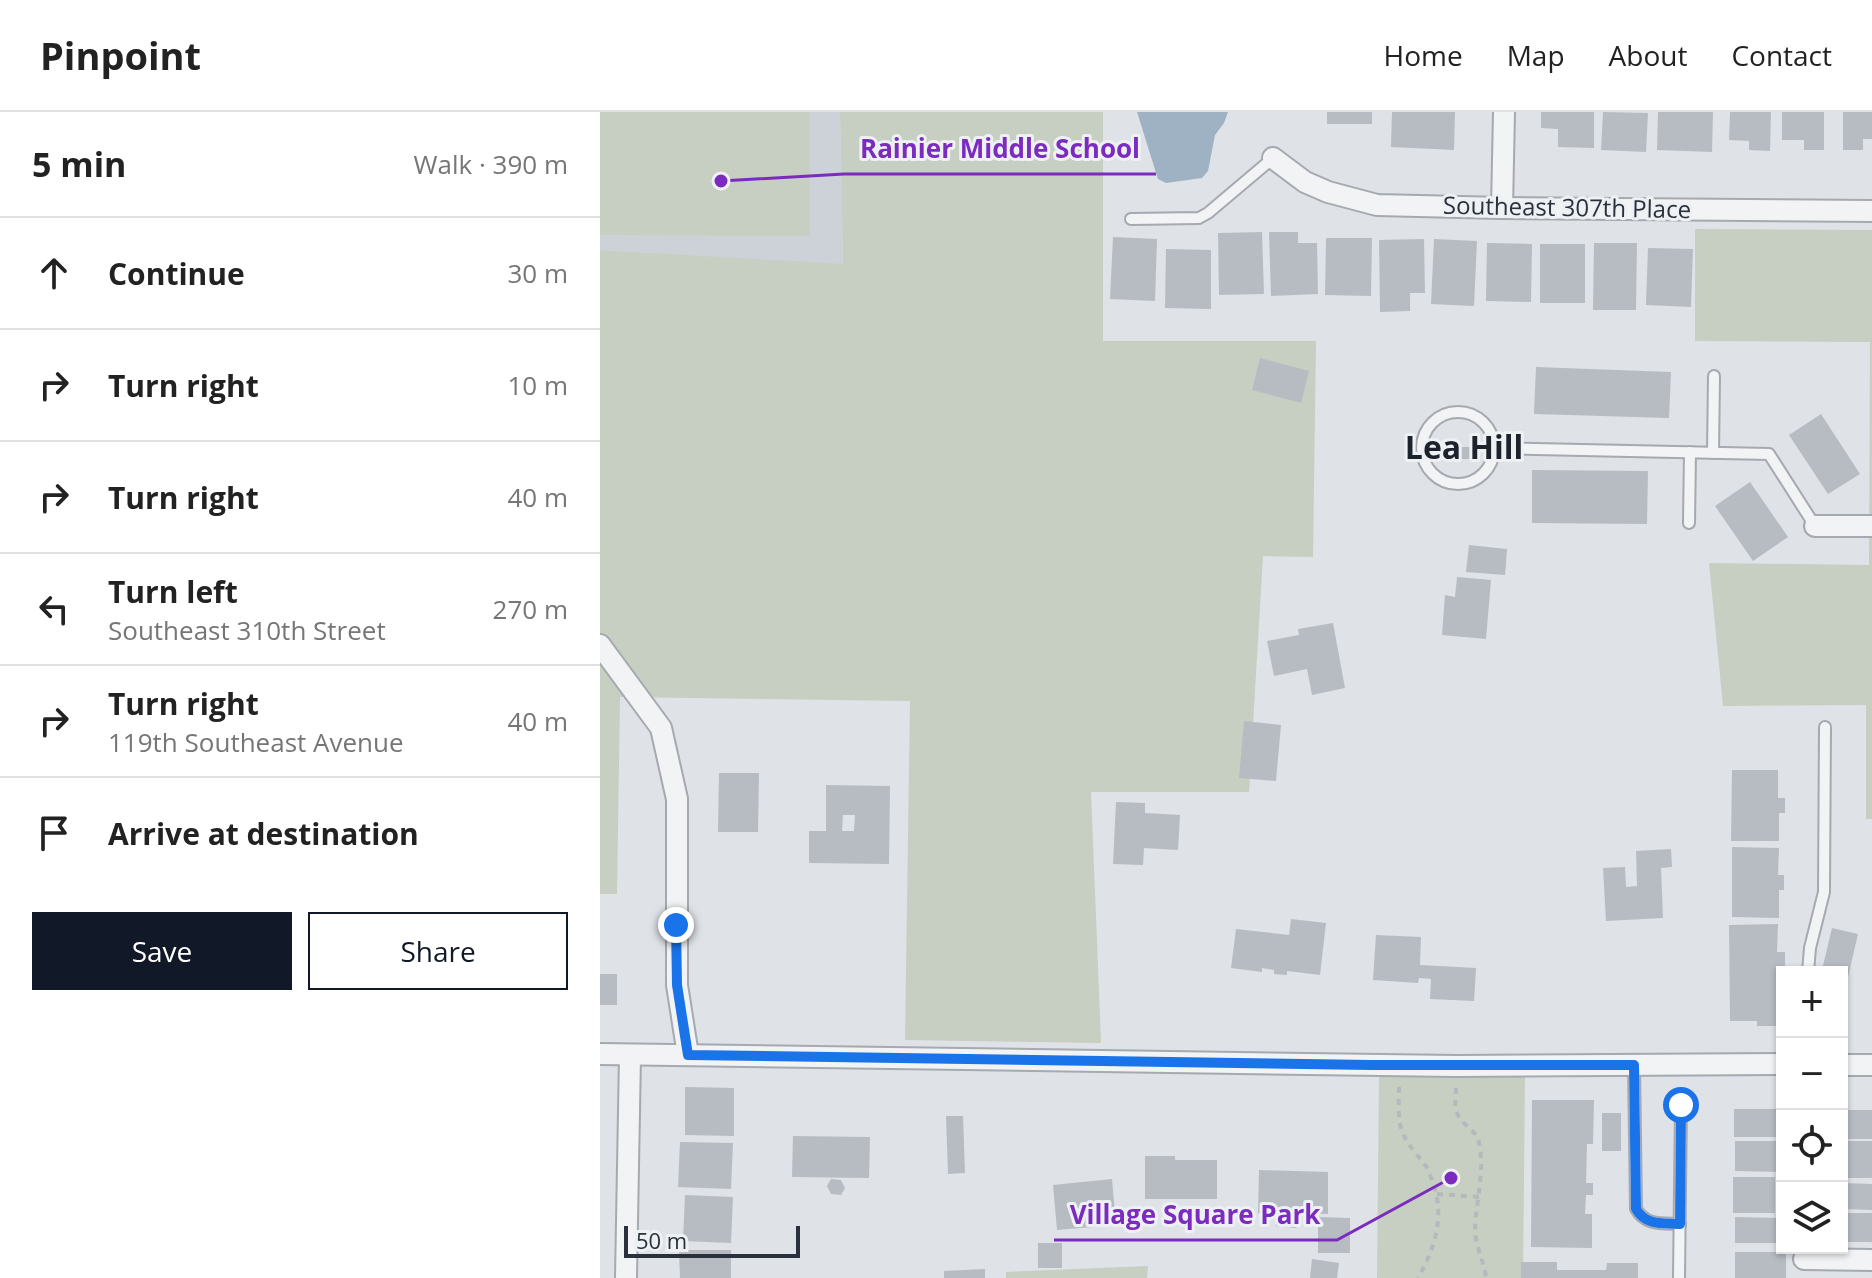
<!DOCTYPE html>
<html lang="en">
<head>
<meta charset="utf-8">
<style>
	:root { --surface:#fff; --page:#f2f2f2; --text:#222; --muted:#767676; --line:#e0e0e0; --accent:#111827 }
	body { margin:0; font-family:"Open Sans",sans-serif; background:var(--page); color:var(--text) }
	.controls { position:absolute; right:24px; bottom:24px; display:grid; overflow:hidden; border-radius:0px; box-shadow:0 2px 6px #0004 }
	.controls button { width:72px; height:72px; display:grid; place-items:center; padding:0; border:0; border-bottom:2px solid var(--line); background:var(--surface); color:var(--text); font:40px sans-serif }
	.scale { position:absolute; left:24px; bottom:20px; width:176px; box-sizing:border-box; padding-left:8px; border:4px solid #2a313c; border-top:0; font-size:22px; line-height:28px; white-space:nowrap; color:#2a313c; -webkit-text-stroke:6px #eef1f4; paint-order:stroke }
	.stop { position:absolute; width:24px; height:24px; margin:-18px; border:6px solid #1a73e8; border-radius:50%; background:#fff }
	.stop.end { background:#1a73e8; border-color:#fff; box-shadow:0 2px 8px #0008 }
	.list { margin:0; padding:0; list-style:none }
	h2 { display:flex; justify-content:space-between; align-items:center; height:104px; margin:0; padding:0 32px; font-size:34px }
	h2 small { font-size:26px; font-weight:400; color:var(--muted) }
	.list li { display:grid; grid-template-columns:52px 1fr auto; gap:24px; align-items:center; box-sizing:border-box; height:112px; padding:0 32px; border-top:2px solid var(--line) }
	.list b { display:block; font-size:30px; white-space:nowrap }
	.list p { margin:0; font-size:26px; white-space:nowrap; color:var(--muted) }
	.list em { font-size:26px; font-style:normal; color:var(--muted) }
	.actions { display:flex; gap:16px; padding:24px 32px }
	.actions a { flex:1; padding:18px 0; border:2px solid var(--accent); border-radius:0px; text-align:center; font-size:28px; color:var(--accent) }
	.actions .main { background:var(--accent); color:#fff }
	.icon { flex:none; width:44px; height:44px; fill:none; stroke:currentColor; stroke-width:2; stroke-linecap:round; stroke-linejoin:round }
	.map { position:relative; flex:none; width:1272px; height:1166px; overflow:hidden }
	header { display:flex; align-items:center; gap:48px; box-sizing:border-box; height:112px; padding:0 40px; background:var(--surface); border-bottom:2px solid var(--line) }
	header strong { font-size:38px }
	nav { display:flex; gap:44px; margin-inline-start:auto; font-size:28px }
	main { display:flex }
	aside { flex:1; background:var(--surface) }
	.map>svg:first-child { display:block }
</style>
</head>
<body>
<header>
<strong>Pinpoint</strong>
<nav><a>Home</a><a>Map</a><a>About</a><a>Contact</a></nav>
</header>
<main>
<aside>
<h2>5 min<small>Walk · 390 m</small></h2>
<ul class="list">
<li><svg class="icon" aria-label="ahead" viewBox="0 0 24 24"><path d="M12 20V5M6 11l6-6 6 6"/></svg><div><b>Continue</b></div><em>30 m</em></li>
<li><svg class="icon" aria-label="right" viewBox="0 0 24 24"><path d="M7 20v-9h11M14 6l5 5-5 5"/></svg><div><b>Turn right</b></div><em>10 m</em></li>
<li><svg class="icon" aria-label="right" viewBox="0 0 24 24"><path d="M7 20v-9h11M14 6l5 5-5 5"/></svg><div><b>Turn right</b></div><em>40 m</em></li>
<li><svg class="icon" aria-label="left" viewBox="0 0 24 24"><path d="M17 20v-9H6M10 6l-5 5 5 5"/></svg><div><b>Turn left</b><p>Southeast 310th Street</p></div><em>270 m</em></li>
<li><svg class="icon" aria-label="right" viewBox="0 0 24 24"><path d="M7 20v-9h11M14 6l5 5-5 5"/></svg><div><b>Turn right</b><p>119th Southeast Avenue</p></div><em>40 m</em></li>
<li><svg class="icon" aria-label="arrive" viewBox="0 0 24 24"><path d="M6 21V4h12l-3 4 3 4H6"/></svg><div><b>Arrive at destination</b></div></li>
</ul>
<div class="actions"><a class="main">Save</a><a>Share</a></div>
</aside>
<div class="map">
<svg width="1272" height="1166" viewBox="0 0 1272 1166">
	<rect width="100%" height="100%" fill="#dfe2e7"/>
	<!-- built -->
	<path fill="#cdd2d8" d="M0,0H240L243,153L0,138Z"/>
	<!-- green -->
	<g fill="#c6cfc1">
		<path d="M0,0H209L210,124L0,123Z"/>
		<path d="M240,0H503V229H716L713,445L663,444L649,680H491L501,931L305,928L310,589L20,585L17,782H0V138L243,152Z"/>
		<path d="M1095,117L1272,118V707H1266V593L1123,594L1109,451L1269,453L1270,230L1095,229Z"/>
		<path d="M779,964L925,965L923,1166H777Z"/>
		<path d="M548,1154L547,1166H406V1160Z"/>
	</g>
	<!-- water -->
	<path fill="#9eb2c3" d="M537,0H628L624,11L615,23L608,59L602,66L566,71L558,67Z"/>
	<!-- building -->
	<g fill="#b7bcc3" fill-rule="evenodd">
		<rect x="727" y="0" width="45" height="12"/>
		<path d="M792,0H855L854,38L791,35Z"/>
		<path d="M941,0H994V36L958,35V17L941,16Z"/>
		<path d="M1003,0L1048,1L1046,40L1001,38Z"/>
		<path d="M1058,0H1113L1112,40L1057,38Z"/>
		<path d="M1130,0H1171L1170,39L1149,38V29L1129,28Z"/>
		<path d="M1182,0H1224V38H1204V28H1182Z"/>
		<path d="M1243,0H1272V27H1263V38H1243Z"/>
		<path d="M662,120L664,182L619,183L618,121Z"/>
		<path d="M669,120H698V131H717L718,182L671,184Z"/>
		<path d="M513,125L557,127L555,189L510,187Z"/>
		<path d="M726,126H772L771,184L725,183Z"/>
		<path d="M824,127L825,181H810V199L780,200L779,128Z"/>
		<path d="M834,127L877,129L874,194L831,192Z"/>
		<path d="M887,131L932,132L931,190L886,189Z"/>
		<path d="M994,131H1037L1036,198H993Z"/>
		<rect x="940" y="132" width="45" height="59"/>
		<path d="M1048,136L1093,137L1091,195L1046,193Z"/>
		<path d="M566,137L611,138V197L565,196Z"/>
		<path d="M660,246L709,259L701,291L652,278Z"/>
		<path d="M936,255L1071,260L1069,306L934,302Z"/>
		<path d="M1221,302L1260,362L1228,382L1189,323Z"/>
		<rect x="845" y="335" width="28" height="12"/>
		<path d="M932,358L1048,359L1047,412L932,411Z"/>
		<path d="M1150,370L1188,425L1153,449L1115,394Z"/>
		<path d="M869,433L907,437L905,463L866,460Z"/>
		<path d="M857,465L891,468L886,527L842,523L845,483L855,485Z"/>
		<path d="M733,511L745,576L712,583L707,557L674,564L667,529L699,523L698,517Z"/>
		<path d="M644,609L681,613L676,669L639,666Z"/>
		<path d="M1132,658H1178V686H1185V701H1179V729H1131Z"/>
		<path d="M119,661H159L158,720H118Z"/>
		<path d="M226,673L290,674L289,752L209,751V719H226ZM243,703H255L254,719H242Z"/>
		<path d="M516,690L545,691V701L580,703L578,738L544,736L543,753L513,752Z"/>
		<path d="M1132,735L1179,736L1178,763H1184V778H1179V806L1132,805Z"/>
		<path d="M1071,737L1072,755L1061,756L1063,806L1006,809L1003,756L1025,755L1026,775L1037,774L1036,739Z"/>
		<path d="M691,807L726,811L720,863L687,859V863L674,862V858L662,856V860L631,856L636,817L689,823Z"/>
		<path d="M1178,812L1177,840H1185V855H1177V900H1182V914H1157V909H1130L1129,813Z"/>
		<path d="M1232,816L1258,822L1248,865L1242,863V860L1222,858Z"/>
		<path d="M776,823L821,825L820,853L876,856L874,889L830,887L831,867L819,866L818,871L773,868Z"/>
		<rect x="0" y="862" width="17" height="31"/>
		<path d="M1242,867H1246L1247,913H1242Z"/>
		<path d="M85,975L134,976V1024L85,1023Z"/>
		<path d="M932,988H994L993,1032H987L986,1071H993V1083H986L985,1102H992V1136L931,1135Z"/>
		<rect x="1134" y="997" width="48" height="28"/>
		<rect x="1242" y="998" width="30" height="29"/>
		<rect x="1002" y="1001" width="19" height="38"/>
		<path d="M346,1004H363L365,1061L348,1062Z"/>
		<path d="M193,1024L270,1025L269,1066L192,1065Z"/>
		<path d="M1135,1029H1182V1060L1135,1059Z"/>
		<rect x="1242" y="1029" width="30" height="37"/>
		<path d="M80,1030L133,1031L131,1077L78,1075Z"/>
		<path d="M545,1044H575V1048H617V1087H545Z"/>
		<path d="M659,1058L728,1060V1102L697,1101L696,1116L676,1114V1102L658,1101Z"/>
		<rect x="1133" y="1065" width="42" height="36"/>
		<path d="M231,1067L241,1068L245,1076L241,1083L231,1082L227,1074Z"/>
		<path d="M512,1067L516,1113L457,1118L453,1073Z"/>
		<path d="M1242,1071L1272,1072V1098L1242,1097Z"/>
		<path d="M85,1083L133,1085L131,1131L83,1129Z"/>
		<rect x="1242" y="1101" width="30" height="29"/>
		<path d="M718,1105L750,1106V1141H718Z"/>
		<path d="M1135,1105L1182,1106V1131H1135Z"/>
		<rect x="438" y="1131" width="24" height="25"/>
		<path d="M79,1138H131V1166H80Z"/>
		<rect x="1135" y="1140" width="51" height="26"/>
		<path d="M712,1147L739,1151L737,1166H710Z"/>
		<path d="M921,1150H957V1158H1006L1007,1151H1038V1166H921Z"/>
		<path d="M385,1157V1166H344V1159Z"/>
	</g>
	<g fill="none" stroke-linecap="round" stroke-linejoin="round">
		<!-- lane casing -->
		<g stroke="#a5a9b0" stroke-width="14">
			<g id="lane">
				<path d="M531,107L599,106L608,101L673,46"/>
				<circle cx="858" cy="336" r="36"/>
				<path d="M895,336L1169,342L1215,414"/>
				<path d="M1113,341L1114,264"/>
				<path d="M1089,411L1090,340"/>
				<path d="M1208,860L1210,836L1224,780L1225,615"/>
				<path d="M1034,953L1036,1097C1046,1114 1062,1111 1080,1112"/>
				<path d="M1079,1166L1081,993"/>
			</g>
		</g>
		<!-- street casing -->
		<g stroke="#a5a9b0" stroke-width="24">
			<g id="street">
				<path d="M673,46L705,70L728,80L777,93L902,96L1272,99"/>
				<path d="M902,96L904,0"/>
				<path d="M1215,414H1272"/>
				<path d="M0,533L61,616L77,687V873L88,943"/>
				<path d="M0,942L856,954L1182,952"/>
				<path d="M1242,953H1272"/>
				<path d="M1204,1147L1272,1148"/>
				<path d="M26,1166L30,943"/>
			</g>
		</g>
		<!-- path -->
		<g stroke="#b5b9be" stroke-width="4" stroke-dasharray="6 6" stroke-linecap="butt">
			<path d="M799,975C799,987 798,1001 800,1012C804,1030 816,1041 826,1054C829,1059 831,1066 833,1071C845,1105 835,1136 818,1166"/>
			<path d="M856,976C856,984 854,993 857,1001C864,1017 878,1016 880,1036C884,1064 876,1090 875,1117C875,1134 884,1149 886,1166"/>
			<path d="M837,1082L880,1085"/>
		</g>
		<!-- lane -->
		<use href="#lane" stroke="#f1f3f5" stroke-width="10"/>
		<!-- street -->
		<use href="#street" stroke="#f1f3f5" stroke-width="20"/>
	</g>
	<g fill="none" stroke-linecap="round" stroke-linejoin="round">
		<!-- route -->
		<path stroke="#1a73e8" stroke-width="10" d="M76,813L77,873L88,943L771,953H1034L1036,1097C1046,1114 1062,1111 1080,1112L1081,993"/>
	</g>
	<g text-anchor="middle" stroke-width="6" stroke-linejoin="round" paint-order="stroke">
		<!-- street labels -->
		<g font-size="24" fill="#2a313c" stroke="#eef1f4">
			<text transform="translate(967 96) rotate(1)" y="8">Southeast 307th Place</text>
		</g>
		<!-- district labels -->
		<g font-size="32" font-weight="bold" fill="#1c232d" stroke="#eef1f4">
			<text x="864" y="347">Lea Hill</text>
		</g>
	</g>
	<!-- callouts -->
	<path fill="none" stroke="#7b2cbf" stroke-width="3" d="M121 69L244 62H556M851 1066L737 1128H454"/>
	<g fill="#7b2cbf" stroke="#eef1f4" stroke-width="3">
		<circle cx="121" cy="69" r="8"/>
		<circle cx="851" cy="1066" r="8"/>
	</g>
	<g font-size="26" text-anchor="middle" font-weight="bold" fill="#7b2cbf" stroke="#eef1f4" stroke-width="6" stroke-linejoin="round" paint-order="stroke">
		<text x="400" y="46">Rainier Middle School</text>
		<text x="595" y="1112">Village Square Park</text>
	</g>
</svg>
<div class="controls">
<button>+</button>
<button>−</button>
<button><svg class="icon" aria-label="locate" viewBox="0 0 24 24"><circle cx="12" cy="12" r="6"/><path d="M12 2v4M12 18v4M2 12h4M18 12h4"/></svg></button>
<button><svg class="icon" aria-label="layers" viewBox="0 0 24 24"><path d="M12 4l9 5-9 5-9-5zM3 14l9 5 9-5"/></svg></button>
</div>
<div class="scale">50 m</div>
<div class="stop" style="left:1081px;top:993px"></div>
<div class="stop end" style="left:76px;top:813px"></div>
</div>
</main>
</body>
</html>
